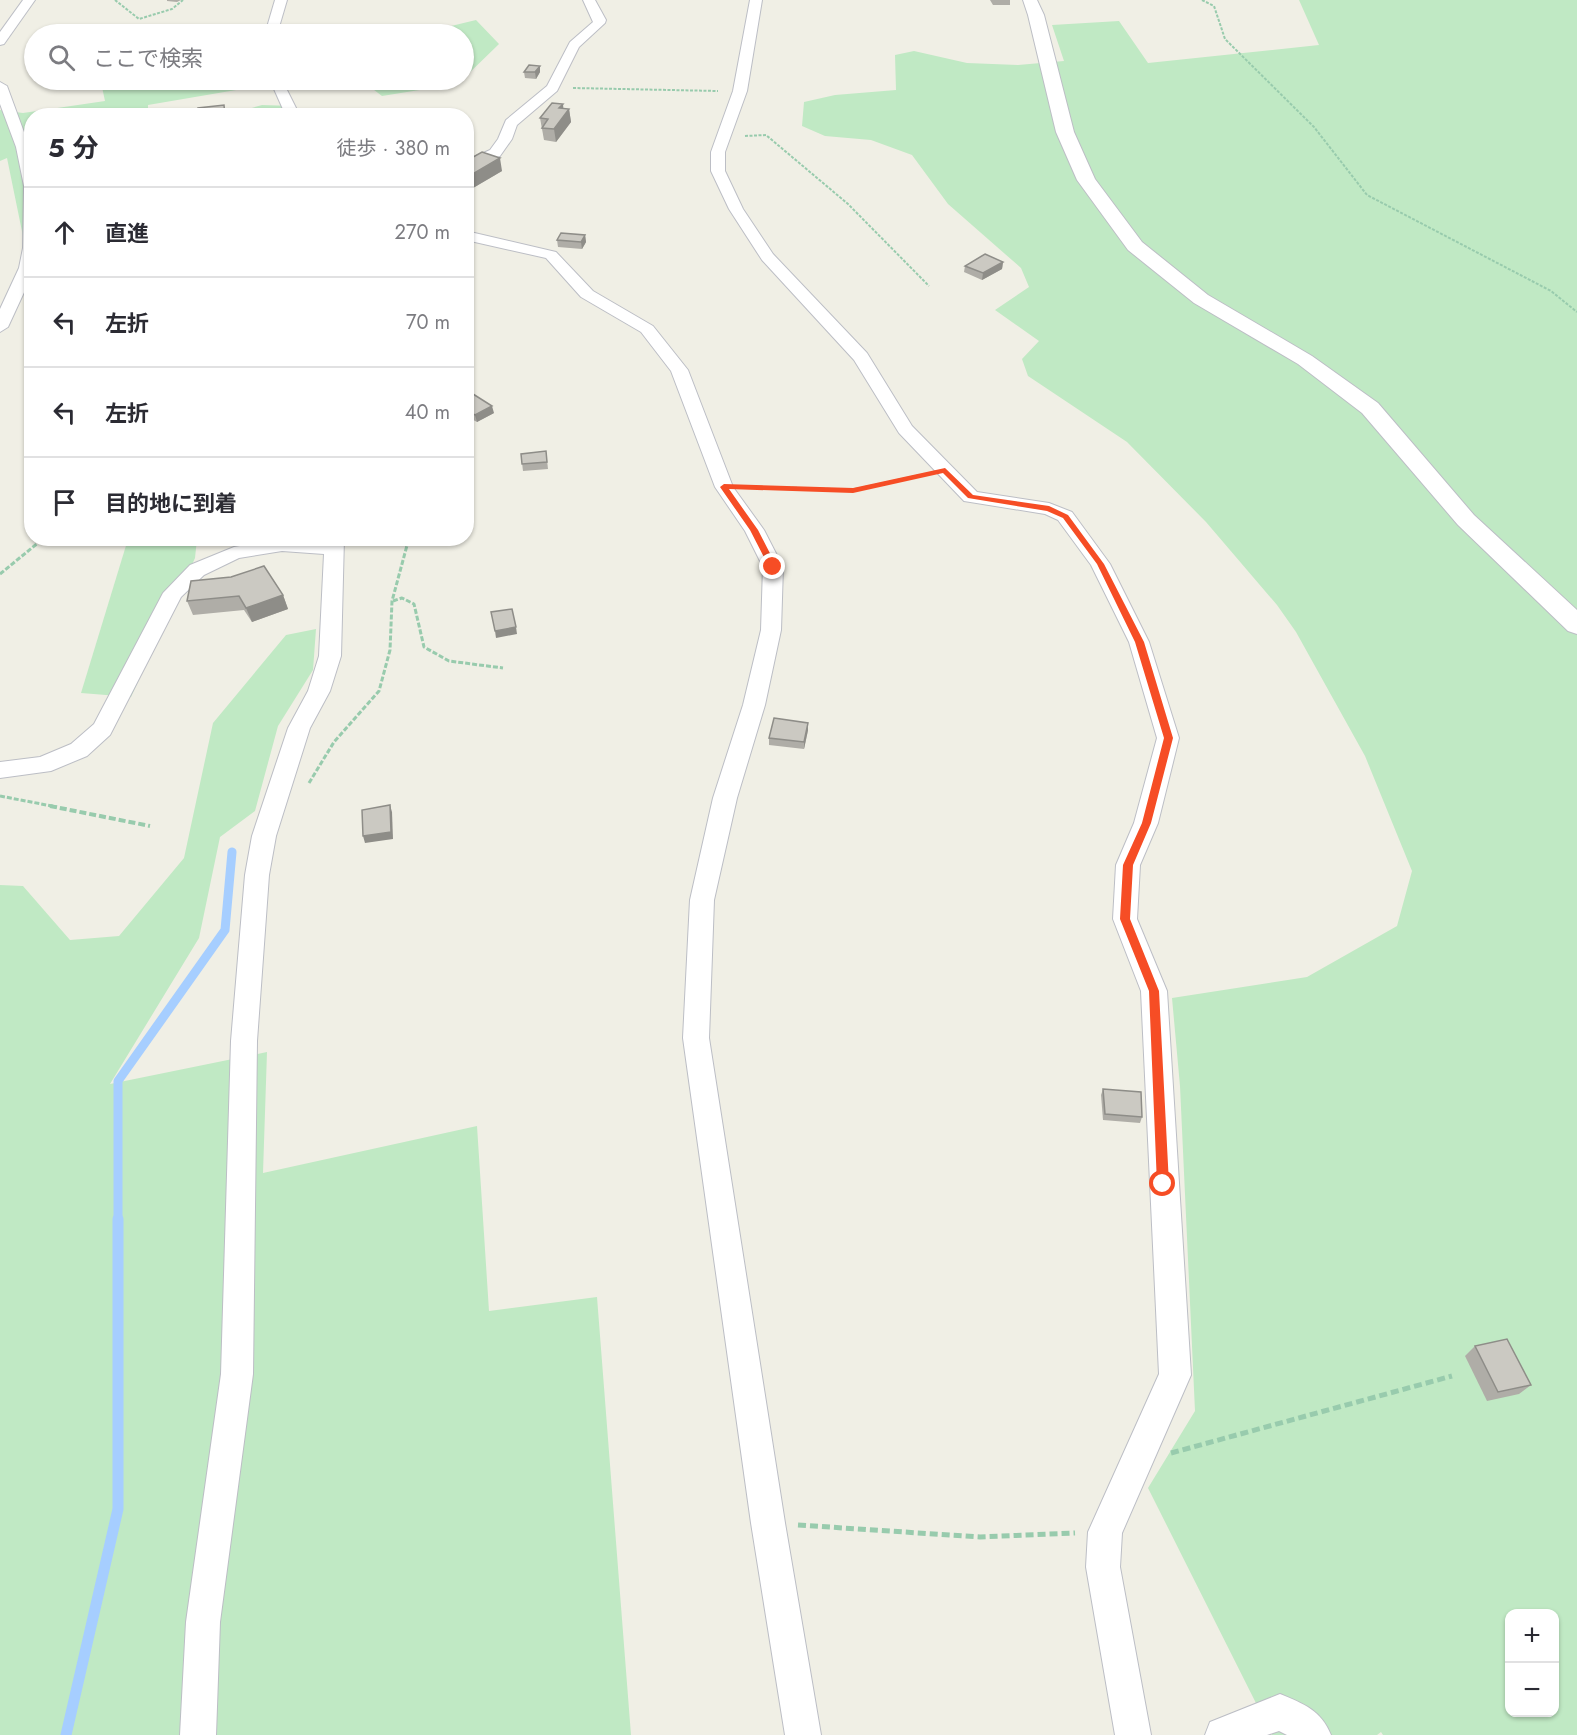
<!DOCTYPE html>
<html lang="ja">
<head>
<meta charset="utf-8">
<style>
	:root { --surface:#fff; --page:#f7f7f7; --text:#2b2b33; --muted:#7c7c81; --line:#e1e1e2 }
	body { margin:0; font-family:Jost,"Noto Sans JP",sans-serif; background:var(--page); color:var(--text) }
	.controls { position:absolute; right:18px; bottom:18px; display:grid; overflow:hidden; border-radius:12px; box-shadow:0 2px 4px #0004 }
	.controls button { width:54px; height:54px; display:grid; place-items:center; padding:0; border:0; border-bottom:2px solid var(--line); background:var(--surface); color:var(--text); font:30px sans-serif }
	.stop { position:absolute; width:18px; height:18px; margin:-14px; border:4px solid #f64d25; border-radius:50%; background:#fff }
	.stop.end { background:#f64d25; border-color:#fff; box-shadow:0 2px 6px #0008 }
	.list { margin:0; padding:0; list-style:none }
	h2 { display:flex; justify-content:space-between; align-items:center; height:78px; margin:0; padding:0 24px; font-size:26px }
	h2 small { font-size:20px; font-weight:400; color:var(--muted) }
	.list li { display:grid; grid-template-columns:39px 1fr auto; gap:18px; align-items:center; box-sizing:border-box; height:90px; padding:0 24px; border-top:2px solid var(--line) }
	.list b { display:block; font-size:22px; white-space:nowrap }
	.list em { font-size:20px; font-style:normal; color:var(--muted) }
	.icon { flex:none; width:33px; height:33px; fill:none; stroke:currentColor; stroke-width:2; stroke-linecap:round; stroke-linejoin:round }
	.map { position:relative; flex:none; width:1577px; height:1735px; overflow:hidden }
	.search { position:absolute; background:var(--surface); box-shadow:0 2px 4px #0004; left:24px; top:24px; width:450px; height:66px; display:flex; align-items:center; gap:15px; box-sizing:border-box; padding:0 21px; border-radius:33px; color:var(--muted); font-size:22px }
	.panel { position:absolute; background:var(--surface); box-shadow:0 2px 4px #0004; left:24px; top:108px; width:450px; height:438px; border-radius:24px }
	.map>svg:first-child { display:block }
</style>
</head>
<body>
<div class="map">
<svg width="1577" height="1735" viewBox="0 0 1577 1735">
	<rect width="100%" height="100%" fill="#f0efe5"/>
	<!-- green -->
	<g fill="#c0e9c4" fill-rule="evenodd">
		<path d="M1299,0H1577V1735H1383L1381,1732L1377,1735H1272L1148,1488L1195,1411L1180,1086L1172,998L1307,977L1397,926L1412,871L1365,756L1296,632L1277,605L1206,522L1127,442L1028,376L1022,359L1039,341L995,310L1029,287L1021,268L948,204L912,155L871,140L825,136L802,126L804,102L835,95L896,90L895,55L914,51L967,63L1018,65L1064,61L1052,25L1119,21L1148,63L1319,45ZM1510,1614H1554V1712H1510Z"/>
		<path d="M476,20L499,44L464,78V34H418Z"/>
		<path d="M147,80H231L236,81L242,89L148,105V115L32,116L31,246H25L7,158L0,161V110L23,113L105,101L102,87Z"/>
		<path d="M361,80H462L457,84L382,96Z"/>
		<path d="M262,105L294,106L298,116H235V113Z"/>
		<path d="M128,539H197L195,558L131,697L81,693Z"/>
		<path d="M316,629L313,670L278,726L255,811L220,837L199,938L110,1084L267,1052L263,1173L477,1126L489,1311L597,1297L631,1735H0V885L23,886L70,940L119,936L184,858L213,723L286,635Z"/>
	</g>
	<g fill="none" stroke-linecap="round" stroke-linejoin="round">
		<!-- stream-far1 -->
		<path stroke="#a6ceff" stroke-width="9" d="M118,1220V1081L225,930L232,852"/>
		<!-- stream -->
		<path stroke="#a6ceff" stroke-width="11" d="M66,1735L118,1509V1219"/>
		<!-- minor casing -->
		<g stroke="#bcbec5" stroke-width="2">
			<g id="minor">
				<path d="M23,0H35L4,44L0,45V32Z"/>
				<path d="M275,0H287L277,34H265Z"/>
				<path d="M583,0H595L606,20L605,23L579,47L557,91L517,125L512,139L500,156L466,171V161L490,150L498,139L506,120L547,86L570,42L593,22Z"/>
				<path d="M750,0H762L747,91L725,152V171L743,209L773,254L867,353L912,426L977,492L1049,503L1072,512L1110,564L1149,642L1179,738L1158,823L1140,865L1137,919L1167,991L1191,1375L1122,1533L1120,1567L1151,1735H1115L1086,1567L1088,1532L1159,1374L1141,991L1113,919L1116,865L1134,823L1157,738L1129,642L1091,565L1058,520L1045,514L964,501L899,433L854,360L762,260L729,209L711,171V152L733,91Z"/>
				<path d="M270,80H282L300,116H286Z"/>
				<path d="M0,82L7,86L32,154V275L8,327L0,332V309L19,268L23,248L24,186L16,147L0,104Z"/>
				<path d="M466,231L556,252L593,291L653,326L688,370L733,487L764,530L783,567L781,630L765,705L737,798L714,900L709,1038L785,1523L821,1735H785L751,1523L683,1038L690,900L713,798L743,705L761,630L763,567L745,531L715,487L671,371L641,332L581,297L546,258L466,240Z"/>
				<path d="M324,538H344L341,656L330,691L310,728L276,836L269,875L257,1041L253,1374L220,1622L216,1735H180L186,1622L221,1374L231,1041L245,875L252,836L288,728L308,691L319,656L324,554L282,551L239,558L204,575L181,597L110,735L87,756L51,771L0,778V762L40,757L71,744L94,724L163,593L190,565L234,547L282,539L324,541Z"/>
				<path d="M1280,1694C1304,1704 1321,1710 1331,1735H1287L1279,1731L1267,1735H1205L1210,1722Z"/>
			</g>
		</g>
		<!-- tertiary casing -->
		<g stroke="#bcbec5" stroke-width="2">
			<path id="tertiary" d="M1023,0H1037L1044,15L1074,132L1095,179L1142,242L1208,295L1312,356L1378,403L1474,515L1577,610V634L1568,631L1458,525L1362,413L1298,364L1194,303L1128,250L1077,180L1056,132L1028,15Z"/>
		</g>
		<!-- path-far3 -->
		<g stroke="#98cbad" stroke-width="2" stroke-dasharray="3 1.5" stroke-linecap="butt">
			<path d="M115,0L139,19L172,9L183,0"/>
			<path d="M1202,0L1214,6L1225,39L1314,127L1367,195L1551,291L1577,312"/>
			<path d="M573,88L718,91"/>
			<path d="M745,136L766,135L848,204L929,286"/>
			<path d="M912,477L921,475"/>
		</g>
		<!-- path-far2 -->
		<g stroke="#98cbad" stroke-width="3" stroke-dasharray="5 2" stroke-linecap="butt">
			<path d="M750,487L853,490L918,476"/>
			<path d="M0,574L44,538"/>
			<path d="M393,601L402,598L414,604L424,647L449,661L503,668"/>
			<path d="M309,783L334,742L379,691L390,650L392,601L409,538"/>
			<path d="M0,796L57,807"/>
		</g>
		<!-- path-far1 -->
		<path stroke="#98cbad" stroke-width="4" stroke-dasharray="7 3" stroke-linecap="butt" d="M50,806L150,826"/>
		<!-- path -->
		<g stroke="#98cbad" stroke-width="5" stroke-dasharray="8 4" stroke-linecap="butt">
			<path d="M1171,1453L1452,1376"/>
			<path d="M798,1525L980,1537L1075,1533"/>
		</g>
		<!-- minor -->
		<use href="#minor" fill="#fff" fill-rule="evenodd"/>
		<!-- tertiary -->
		<use href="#tertiary" fill="#fff" fill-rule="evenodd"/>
	</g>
	<!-- wall -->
	<g fill="#afada7">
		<path d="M167,0H181L177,2L167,1Z"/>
		<path d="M990,0H1010V5H993Z"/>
		<path d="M540,66V72L536,79L525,78L524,72Z"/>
		<path d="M563,109H569L571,122L556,142L544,140L540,118Z"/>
		<path d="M466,161L502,171L473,188L466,186Z"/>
		<path d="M585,235L586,242L582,249L558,247L557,240Z"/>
		<path d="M1003,262L1002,269L982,280L964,272L965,266Z"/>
		<path d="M466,398L494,413L477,422L466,416Z"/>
		<path d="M546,451L548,469L523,471L521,454Z"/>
		<path d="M214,538H258L215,541Z"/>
		<path d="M191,581L283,595L288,609L252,622L244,610L193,615L187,601Z"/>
		<path d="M808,723V730L804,749L769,745V738Z"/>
		<path d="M1103,1089L1142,1117L1140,1123L1103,1120L1101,1095Z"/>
		<path d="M1475,1346L1531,1385L1519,1394L1487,1401L1465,1356Z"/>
	</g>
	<!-- shaded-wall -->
	<g fill="#8e8d88">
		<path d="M540,66V72L536,79L535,72Z"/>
		<path d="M563,104L564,116L569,109L571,122L556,142L554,129L559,108Z"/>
		<path d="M500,158L502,171L473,188L471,175Z"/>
		<path d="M585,235L586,242L582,249L581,242Z"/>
		<path d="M1003,262L1002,269L982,280L983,273Z"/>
		<path d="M492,406L494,413L477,422L475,415Z"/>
		<path d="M283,595L288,609L252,622L246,608Z"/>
		<path d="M516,627L517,634L496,638L495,631Z"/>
		<path d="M808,723V730L804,749V742Z"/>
		<path d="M390,805L392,812L393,839L365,843L363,836Z"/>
	</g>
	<!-- building -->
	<g fill="#cbc9c2" stroke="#8e8d88" stroke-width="1.5">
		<path d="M529,65L540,66L535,72H524Z"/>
		<path d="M552,103L563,104L559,108L569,109L554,129L542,128L548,119L540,118Z"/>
		<path d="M224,105L225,116H199L198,108Z"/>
		<path d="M482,152L500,158L471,175L466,174V161Z"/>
		<path d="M561,233L585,235L581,242L557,240Z"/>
		<path d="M985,254L1003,262L983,273L965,266Z"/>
		<path d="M473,394L492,406L475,415L466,410V398Z"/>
		<path d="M546,451L547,462L522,464L521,454Z"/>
		<path d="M264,566L283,595L246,608L239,596L187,601L191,581L231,577Z"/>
		<path d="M512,609L516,627L495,631L491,612Z"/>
		<path d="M774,718L808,723L804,742L769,738Z"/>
		<path d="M390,805L391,832L363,836L362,810Z"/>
		<path d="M1103,1089L1141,1092L1142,1117L1105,1114Z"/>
		<path d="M1507,1339L1531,1385L1498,1392L1475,1346Z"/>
	</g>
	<!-- route -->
	<path fill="#f64d25" d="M945,468L973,495L1049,506L1068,515L1104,564L1144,642L1173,738L1151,823L1133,865L1130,919L1159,991L1169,1184L1163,1189L1157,1184L1149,991L1120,919L1123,865L1142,823L1164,738L1135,642L1097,564L1063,518L1047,511L968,498L943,473L853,493L729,489L758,530L777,567L773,570L769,567L750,530L720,487L724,484L853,488Z"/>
</svg>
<div class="controls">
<button>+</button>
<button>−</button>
</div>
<div class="stop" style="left:1163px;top:1184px"></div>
<div class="stop end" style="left:773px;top:567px"></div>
<div class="search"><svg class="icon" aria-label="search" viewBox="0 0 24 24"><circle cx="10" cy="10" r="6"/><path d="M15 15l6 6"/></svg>ここで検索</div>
<section class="panel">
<h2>5 分<small>徒歩 · 380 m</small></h2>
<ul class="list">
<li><svg class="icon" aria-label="ahead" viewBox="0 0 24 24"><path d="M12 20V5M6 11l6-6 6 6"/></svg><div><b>直進</b></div><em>270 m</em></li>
<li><svg class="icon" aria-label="left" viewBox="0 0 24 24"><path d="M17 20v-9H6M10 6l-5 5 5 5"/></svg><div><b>左折</b></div><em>70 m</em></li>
<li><svg class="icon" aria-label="left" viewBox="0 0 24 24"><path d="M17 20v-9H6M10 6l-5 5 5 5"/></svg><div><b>左折</b></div><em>40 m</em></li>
<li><svg class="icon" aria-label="arrive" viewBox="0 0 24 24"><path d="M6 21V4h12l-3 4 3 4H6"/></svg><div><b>目的地に到着</b></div></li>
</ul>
</section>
</div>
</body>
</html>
